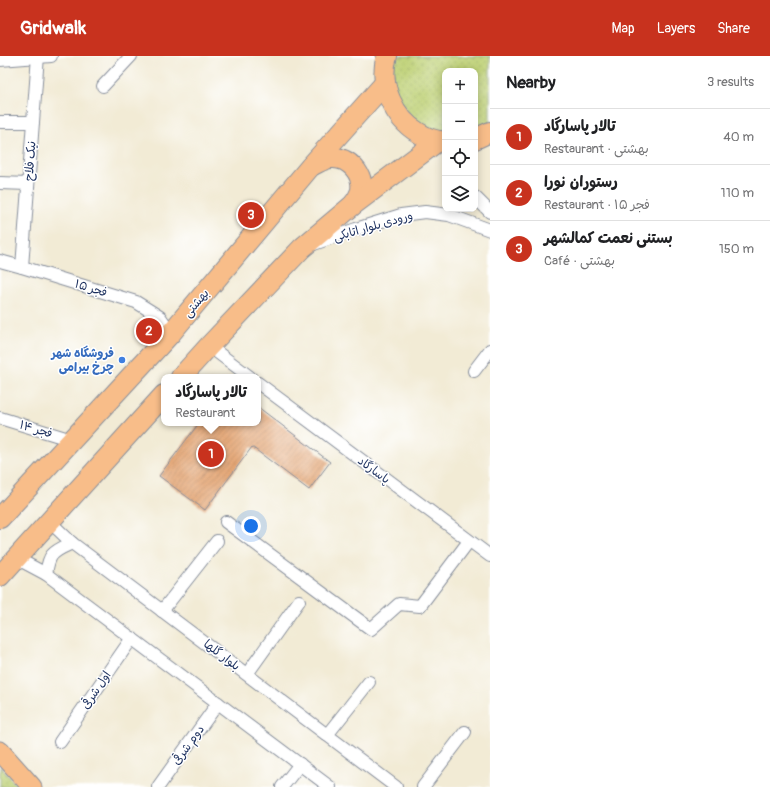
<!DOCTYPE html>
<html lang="en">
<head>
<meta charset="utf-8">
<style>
	:root { --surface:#fff; --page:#f2f2f2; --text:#202124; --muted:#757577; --line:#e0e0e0; --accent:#c8321e }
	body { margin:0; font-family:Pangolin,"Playpen Sans Arabic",sans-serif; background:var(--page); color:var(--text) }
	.controls { position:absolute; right:12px; top:12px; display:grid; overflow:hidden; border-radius:8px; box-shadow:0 2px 10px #0003 }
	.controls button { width:36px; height:36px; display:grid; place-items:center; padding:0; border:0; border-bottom:1px solid var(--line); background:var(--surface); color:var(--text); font:20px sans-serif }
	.you { position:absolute; left:251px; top:470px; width:14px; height:14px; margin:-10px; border:3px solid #fff; border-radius:50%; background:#1a73e8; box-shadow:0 0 0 6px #1a73e833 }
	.badge { display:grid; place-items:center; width:26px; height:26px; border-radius:50%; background:var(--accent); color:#fff; font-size:13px; font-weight:700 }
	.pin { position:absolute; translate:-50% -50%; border:2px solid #fff; box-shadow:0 1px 4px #0006 }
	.popup { position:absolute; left:161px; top:318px; width:100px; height:52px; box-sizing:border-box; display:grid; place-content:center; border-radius:8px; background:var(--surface); filter:drop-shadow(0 1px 3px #0005); font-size:13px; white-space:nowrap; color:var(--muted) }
	.popup b { font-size:15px; color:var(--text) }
	.popup::after { content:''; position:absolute; left:50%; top:100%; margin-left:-8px; border:8px solid transparent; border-top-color:var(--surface) }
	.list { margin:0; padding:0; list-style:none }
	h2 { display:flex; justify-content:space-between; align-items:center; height:52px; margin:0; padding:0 16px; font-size:17px }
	h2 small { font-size:13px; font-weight:400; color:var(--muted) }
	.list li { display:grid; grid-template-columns:26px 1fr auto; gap:12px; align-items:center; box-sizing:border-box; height:56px; padding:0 16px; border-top:1px solid var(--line) }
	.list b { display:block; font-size:15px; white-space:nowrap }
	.list p { margin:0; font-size:13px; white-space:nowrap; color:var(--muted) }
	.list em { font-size:13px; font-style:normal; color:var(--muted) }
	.icon { flex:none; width:22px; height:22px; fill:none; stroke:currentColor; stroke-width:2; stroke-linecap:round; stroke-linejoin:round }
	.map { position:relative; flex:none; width:490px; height:731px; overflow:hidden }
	header { display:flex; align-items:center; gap:24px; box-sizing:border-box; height:56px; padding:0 20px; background:var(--accent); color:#fff }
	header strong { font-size:19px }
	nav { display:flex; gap:22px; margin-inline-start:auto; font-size:14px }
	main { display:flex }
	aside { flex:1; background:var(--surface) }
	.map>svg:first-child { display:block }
</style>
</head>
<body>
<header>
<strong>Gridwalk</strong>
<nav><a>Map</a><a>Layers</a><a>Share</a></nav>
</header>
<main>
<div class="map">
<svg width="490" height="731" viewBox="0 0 490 731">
	<defs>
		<pattern id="green-dots" width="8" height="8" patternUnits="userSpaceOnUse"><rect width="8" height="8" fill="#bdd073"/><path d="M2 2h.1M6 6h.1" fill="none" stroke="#a2b366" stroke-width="1.8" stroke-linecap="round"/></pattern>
		<pattern id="building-hatch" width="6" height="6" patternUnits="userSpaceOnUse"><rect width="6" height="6" fill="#e3a26e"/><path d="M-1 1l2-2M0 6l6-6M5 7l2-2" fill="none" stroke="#b7845e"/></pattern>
	</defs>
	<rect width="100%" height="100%" fill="#fff"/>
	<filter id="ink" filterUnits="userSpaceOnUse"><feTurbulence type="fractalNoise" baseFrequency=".025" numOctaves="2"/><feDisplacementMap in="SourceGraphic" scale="8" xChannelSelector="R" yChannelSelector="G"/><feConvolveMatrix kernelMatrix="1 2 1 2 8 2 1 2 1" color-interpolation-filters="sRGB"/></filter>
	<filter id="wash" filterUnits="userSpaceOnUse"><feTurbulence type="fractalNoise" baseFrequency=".012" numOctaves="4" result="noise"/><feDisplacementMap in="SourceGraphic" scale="16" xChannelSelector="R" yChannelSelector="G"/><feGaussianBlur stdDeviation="0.9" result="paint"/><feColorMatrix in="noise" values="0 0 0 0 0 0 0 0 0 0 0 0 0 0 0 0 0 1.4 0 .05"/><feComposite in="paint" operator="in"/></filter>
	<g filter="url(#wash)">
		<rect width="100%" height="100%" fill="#f2ebd5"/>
		<!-- green -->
		<g fill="url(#green-dots)" stroke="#6c8068">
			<path d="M393,0H490V66L475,75V15H445V79L419,70L394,38Z"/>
			<path d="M0,710L18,731H0Z"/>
		</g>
		<g id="blocks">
			<!-- building -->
			<path fill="url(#building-hatch)" d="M258,351L330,406L309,434L252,391L205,454L159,420L199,367H258Z"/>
		</g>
	</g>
	<g filter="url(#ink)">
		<use href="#blocks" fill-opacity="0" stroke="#868d9a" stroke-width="1"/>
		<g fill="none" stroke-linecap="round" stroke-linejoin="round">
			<!-- minor casing -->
			<g stroke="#868d9a" stroke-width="14">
				<g id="minor">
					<path d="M0,4L51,0"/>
					<path d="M103,30L131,0"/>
					<path d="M0,66H33"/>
					<path d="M0,127L28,128"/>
					<path d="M475,141L490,156"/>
					<path d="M314,188L356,173L401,159L425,156L449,159L490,174"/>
					<path d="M0,205L22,211L136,246L160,261L171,277"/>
					<path d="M22,211L38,0"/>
					<path d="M209,290L250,321"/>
					<path d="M474,315L490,294"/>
					<path d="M258,327L490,500"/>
					<path d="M0,362L72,384"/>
					<path d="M49,465L72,487L396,731"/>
					<path d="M226,466L371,573L399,548L420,550L469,485"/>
					<path d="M16,502L46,518L330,731"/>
					<path d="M46,518C47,512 48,504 52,499C57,493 66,490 72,487"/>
					<path d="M162,555L217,485"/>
					<path d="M247,618L299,545"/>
					<path d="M327,679L369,626"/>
					<path d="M60,686L132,582"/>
					<path d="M158,731L218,647"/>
					<path d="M282,731L300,708"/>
					<path d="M423,731L465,676"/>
				</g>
			</g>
			<!-- primary casing -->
			<g stroke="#868d9a" stroke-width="21">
				<path id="primary" d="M0,695L32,731"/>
			</g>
			<!-- trunk casing -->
			<g stroke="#868d9a" stroke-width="22">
				<g id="trunk">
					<path d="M387,0C378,28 394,63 419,77C426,82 437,85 445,86"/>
					<path d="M475,83L490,76"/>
					<path d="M311,110C318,107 324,102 332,102C349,101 364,118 361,135C359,141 357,144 353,149"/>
					<path d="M181,321L209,290L302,192L353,149L438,85"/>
					<path d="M0,462L171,277L310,111L385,27"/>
					<path d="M0,520L164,339"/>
				</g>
			</g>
			<!-- minor -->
			<use href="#minor" stroke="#fff" stroke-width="12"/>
			<!-- primary -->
			<use href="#primary" stroke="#f8bd89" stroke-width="19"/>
			<!-- trunk -->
			<use href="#trunk" stroke="#f8bd89" stroke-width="20"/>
		</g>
	</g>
	<!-- markers -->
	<circle fill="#3f7fe0" stroke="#fff" stroke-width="1.5" cx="122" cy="304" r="4"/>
	<g text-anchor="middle" stroke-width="3" stroke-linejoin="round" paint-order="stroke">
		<!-- street labels -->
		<g font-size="12" fill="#1b2f5e" stroke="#fff">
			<text transform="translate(30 105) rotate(-86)" y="4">نیک فلاح</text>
			<text transform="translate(373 170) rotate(-16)" y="4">ورودی بلوار اتابکی</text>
			<text transform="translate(91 232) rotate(17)" y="4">فجر ۱۵</text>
			<text transform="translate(196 247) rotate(-50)" y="4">بهشتی</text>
			<text transform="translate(36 373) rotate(17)" y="4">فجر ۱۴</text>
			<text transform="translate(374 414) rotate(37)" y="4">پاسارگاد</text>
			<text transform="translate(222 599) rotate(37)" y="4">بلوار گلها</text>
			<text transform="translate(96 634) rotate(-56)" y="4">اول شرقی</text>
			<text transform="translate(188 689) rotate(-54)" y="4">دوم شرقی</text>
		</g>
		<!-- shop labels -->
		<g font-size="12" font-weight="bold" fill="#366cbe" stroke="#fff" text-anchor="end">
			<text x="114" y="301">فروشگاه شهر<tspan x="114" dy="14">چرخ بیرامی</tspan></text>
		</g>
	</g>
</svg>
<div class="controls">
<button>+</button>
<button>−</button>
<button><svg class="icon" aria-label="locate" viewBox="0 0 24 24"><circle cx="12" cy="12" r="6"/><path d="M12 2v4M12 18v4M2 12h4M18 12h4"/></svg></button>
<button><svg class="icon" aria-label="layers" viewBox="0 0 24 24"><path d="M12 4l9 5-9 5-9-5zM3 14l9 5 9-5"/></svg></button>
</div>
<div class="you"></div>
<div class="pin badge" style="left:211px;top:398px">1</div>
<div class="popup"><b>تالار پاسارگاد</b>Restaurant</div>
<div class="pin badge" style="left:149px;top:275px">2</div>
<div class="pin badge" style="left:251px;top:159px">3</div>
</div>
<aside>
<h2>Nearby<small>3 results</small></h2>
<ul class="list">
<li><span class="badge">1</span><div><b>تالار پاسارگاد</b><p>Restaurant · بهشتی</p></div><em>40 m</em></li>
<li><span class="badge">2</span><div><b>رستوران نورا</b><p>Restaurant · فجر ۱۵</p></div><em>110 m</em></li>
<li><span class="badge">3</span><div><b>بستنی نعمت کمالشهر</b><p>Café · بهشتی</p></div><em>150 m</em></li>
</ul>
</aside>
</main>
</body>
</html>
